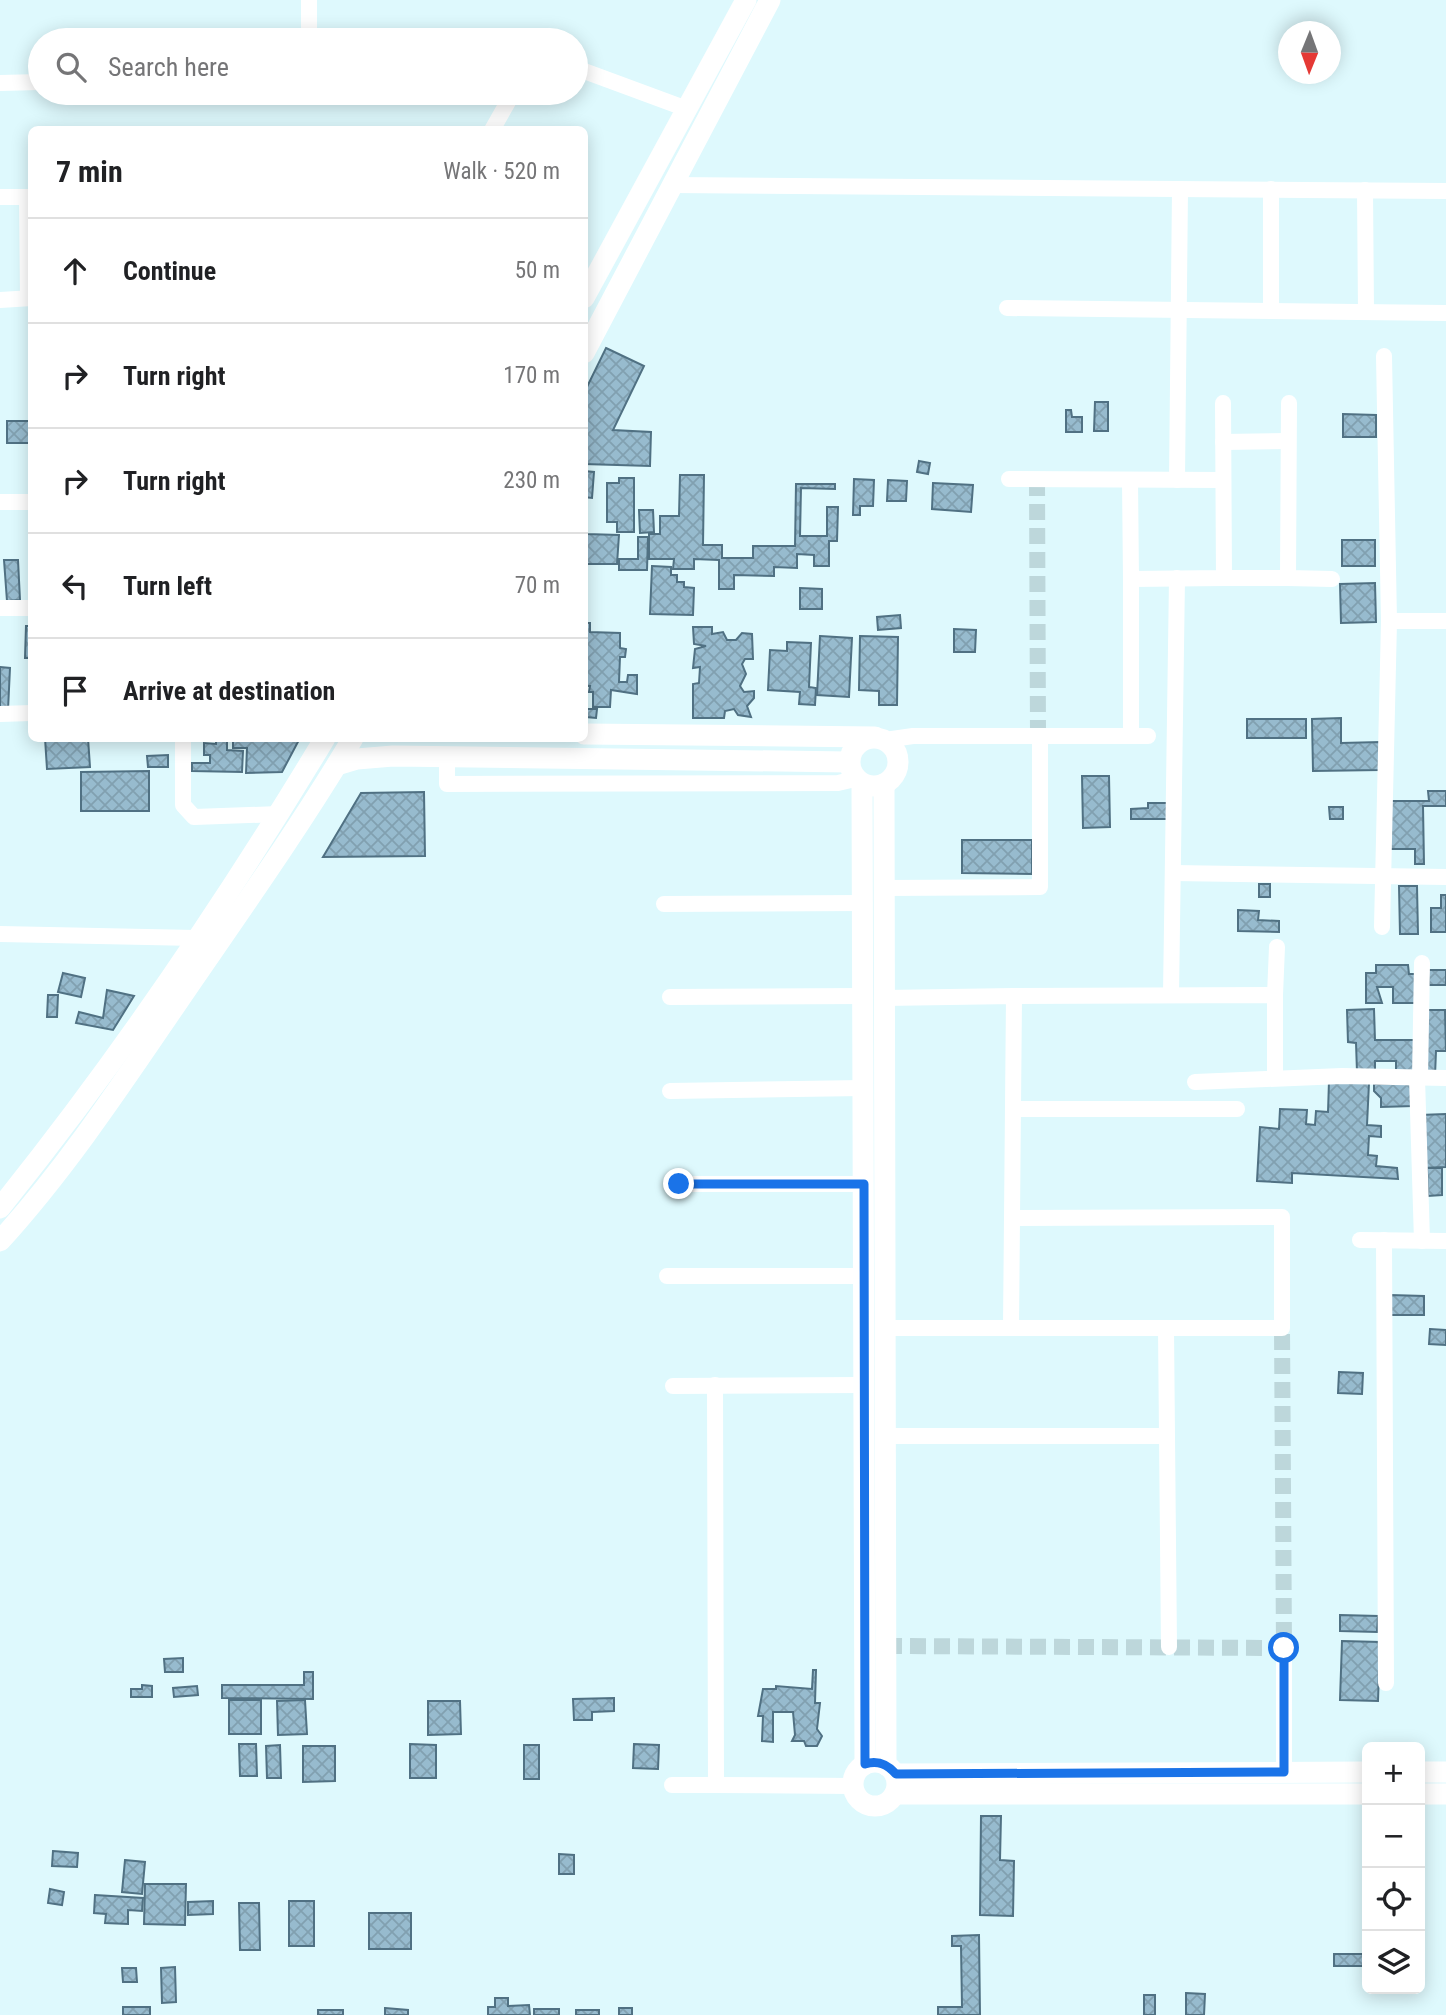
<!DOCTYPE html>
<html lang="en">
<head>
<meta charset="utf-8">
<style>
	:root { --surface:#fff; --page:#f6f6f6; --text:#202124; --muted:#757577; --line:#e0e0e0 }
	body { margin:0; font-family:"Roboto Condensed",sans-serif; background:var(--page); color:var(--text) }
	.controls { position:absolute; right:21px; bottom:21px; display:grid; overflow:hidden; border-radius:10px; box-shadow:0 4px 18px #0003 }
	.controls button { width:63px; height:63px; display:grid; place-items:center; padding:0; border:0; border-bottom:2px solid var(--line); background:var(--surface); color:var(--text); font:35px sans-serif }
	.compass { position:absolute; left:1278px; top:21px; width:63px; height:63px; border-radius:50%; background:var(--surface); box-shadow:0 4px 18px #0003; rotate:181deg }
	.stop { position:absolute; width:21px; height:21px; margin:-16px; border:5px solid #1a73e8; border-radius:50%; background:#fff }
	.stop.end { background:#1a73e8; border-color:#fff; box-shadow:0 2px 7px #0008 }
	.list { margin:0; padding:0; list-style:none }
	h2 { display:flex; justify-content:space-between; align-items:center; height:91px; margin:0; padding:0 28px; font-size:30px }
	h2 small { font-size:23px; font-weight:400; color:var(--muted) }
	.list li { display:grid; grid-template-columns:46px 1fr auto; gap:21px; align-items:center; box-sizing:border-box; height:105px; padding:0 28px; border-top:2px solid var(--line) }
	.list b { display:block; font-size:26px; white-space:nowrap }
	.list em { font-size:23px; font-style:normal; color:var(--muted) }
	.icon { flex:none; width:38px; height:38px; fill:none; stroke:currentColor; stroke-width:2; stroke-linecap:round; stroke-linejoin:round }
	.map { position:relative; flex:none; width:1446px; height:2015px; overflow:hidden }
	.search { position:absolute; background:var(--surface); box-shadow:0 4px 18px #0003; left:28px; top:28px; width:560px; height:77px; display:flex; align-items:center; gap:18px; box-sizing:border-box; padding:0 24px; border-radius:38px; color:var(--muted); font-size:26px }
	.panel { position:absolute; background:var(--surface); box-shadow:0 4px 18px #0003; left:28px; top:126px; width:560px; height:616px; border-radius:10px }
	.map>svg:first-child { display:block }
</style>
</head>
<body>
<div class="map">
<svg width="1446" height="2015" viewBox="0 0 1446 2015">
	<defs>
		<pattern id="building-cross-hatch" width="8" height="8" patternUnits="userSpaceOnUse" patternTransform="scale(1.75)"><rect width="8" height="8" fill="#97bbce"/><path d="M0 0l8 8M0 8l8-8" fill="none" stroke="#81a0b0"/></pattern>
	</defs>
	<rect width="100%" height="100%" fill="#def9fd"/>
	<!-- building -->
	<g fill="url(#building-cross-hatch)" stroke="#507183" stroke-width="2">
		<path d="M606,348L644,366L613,430L651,432L650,466L584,464V393Z"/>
		<path d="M1095,402H1108V431H1094Z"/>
		<path d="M1066,410H1071L1072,417H1082V432H1066Z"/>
		<path d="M1343,414L1376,415V437H1343Z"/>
		<rect x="7" y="421" width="25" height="22"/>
		<path d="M919,461L930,463L928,474L917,472Z"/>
		<path d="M584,471L594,472L592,498L584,497Z"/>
		<path d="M680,475H704L703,545H722V558H753V546H795L796,484H835V489L801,488L800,536H827V507H838L837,541H829V566H814V555L797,554V568L774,567V576L734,575V589H719V560L694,559V569H673L674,559H649V534H660V516H679Z"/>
		<path d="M619,478H634V532H617V522H607V483H619Z"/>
		<path d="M854,479L874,480L873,506H860V515H853Z"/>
		<path d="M888,480L907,481L906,501H887Z"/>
		<path d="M933,483L973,485L971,512L932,509Z"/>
		<path d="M639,510H653L654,532L640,533Z"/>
		<path d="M584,511L586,534L619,535L617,564H584Z"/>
		<path d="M638,537H648L647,570H619V559H638Z"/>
		<rect x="1342" y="540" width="33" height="26"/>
		<path d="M4,560H18L20,600L7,601Z"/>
		<path d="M652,566L671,567V575H677V582H684V587L694,588L693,615L650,614Z"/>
		<path d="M1375,583L1376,622L1341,623L1340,584Z"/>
		<path d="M800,588L822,589V609H800Z"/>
		<path d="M900,615L901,628L878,630L877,617Z"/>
		<path d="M584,623H590V632L620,633V648L626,649L625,657H620L619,682H627L628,675H637V694L611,690L610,707H593V692H589L590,686H584Z"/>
		<path d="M26,626H32V658H25Z"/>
		<path d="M693,627H712V634L723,632L727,640H736L742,633L752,634L753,659H745L742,664L746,674L740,686L744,692L754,691V698L747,706L751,717L738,715L734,709L725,711L724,718H693V684L699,683L700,667L693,668L695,649L706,646L694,644Z"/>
		<path d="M954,629L976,630L975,652H954Z"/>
		<path d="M820,636L852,638L849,697L817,695Z"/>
		<path d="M860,636L898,637L897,705H879V691L859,690Z"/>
		<path d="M787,642L811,643L809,687L816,688L815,705L799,704L800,692L768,690L770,650L787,651Z"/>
		<path d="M0,667L10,668L8,710L0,709Z"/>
		<path d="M586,709H597L596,718L586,717Z"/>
		<path d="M1341,718V743L1380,742V770L1313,771L1312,719Z"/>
		<rect x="1247" y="719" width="59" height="19"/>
		<path d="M45,738H88L90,767L47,769Z"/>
		<path d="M216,738H227V750L243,751L242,772L192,771V763H210V755H204V743L216,744Z"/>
		<path d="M233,738H300L282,772L246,773L247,748H233Z"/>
		<path d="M168,755V767H148L147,756Z"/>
		<path d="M149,771V811H81V772Z"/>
		<path d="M1082,776H1109L1110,827L1083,828Z"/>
		<path d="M1428,791H1446V806H1423L1424,864H1415V849H1388L1387,801H1429Z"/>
		<path d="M424,792L425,856L323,857L361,793Z"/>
		<path d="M1148,803H1168V819H1131V809L1148,808Z"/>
		<path d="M1329,807H1343V819H1330Z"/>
		<path d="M962,840H1032V874L962,873Z"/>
		<rect x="1259" y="884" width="11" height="13"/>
		<path d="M1399,886H1417L1418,934H1400Z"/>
		<path d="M1441,895H1446V932H1431V908H1441Z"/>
		<path d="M1238,910L1259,911L1258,920L1279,921V932L1238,931Z"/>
		<path d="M1376,965H1408L1409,974H1418L1419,1003H1393V987H1377L1382,1003H1366V973H1376Z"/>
		<path d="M1428,970H1446V985H1429Z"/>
		<path d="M63,973L85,978L81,997L58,992Z"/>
		<path d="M107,990L134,996L113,1030L76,1023L79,1012L103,1018Z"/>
		<path d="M48,995H58L57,1017H47Z"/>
		<path d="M1374,1009L1375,1040H1415V1073H1396V1061H1375V1071L1357,1072L1356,1043L1348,1042L1347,1010Z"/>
		<path d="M1425,1010H1445L1446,1051H1436L1435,1076H1423Z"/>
		<path d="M1329,1081L1369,1083L1367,1125L1381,1126V1137L1369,1136L1368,1155L1377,1156L1376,1166L1397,1168L1398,1179L1292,1173V1183L1257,1181L1260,1127L1279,1129L1280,1109L1307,1110L1306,1124L1315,1125L1316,1111L1328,1112Z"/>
		<path d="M1374,1084H1413V1106L1381,1107V1098L1374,1091Z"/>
		<path d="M1446,1114V1167L1422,1168L1420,1115Z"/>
		<path d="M1427,1168H1442V1195L1428,1196Z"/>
		<path d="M1390,1295L1424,1296V1315H1390Z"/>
		<path d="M1430,1329L1446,1330V1345L1429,1344Z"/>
		<path d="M1339,1372L1363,1373L1362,1394L1338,1393Z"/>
		<path d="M1340,1615L1378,1616L1377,1632L1340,1631Z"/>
		<path d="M1342,1641L1380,1642L1378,1701L1340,1700Z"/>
		<path d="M183,1658V1672H165L164,1659Z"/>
		<path d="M813,1670H816L815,1703H820L817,1729L822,1736L817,1746H806L804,1741H792L795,1735L793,1712H773V1742L762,1741L763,1716H758L763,1689H776V1686L812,1689Z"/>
		<path d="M304,1672H313V1699L222,1698V1685H304Z"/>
		<path d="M142,1685L152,1686V1697H131V1689H142Z"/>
		<path d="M197,1686L198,1695L174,1697L173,1688Z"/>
		<path d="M614,1698V1711L592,1712V1720H574L573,1699Z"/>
		<rect x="229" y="1700" width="32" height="34"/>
		<path d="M305,1700L307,1734L278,1735L277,1701Z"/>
		<path d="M428,1701H460L461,1734L428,1735Z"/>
		<path d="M239,1744H256L257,1776H240Z"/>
		<path d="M410,1744L436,1745V1778H410Z"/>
		<path d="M634,1744L659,1745L658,1769L633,1768Z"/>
		<path d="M280,1745L281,1778H267L266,1746Z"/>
		<rect x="524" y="1745" width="15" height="34"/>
		<path d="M303,1746H335V1781L303,1782Z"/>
		<path d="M981,1816H1001L1000,1860L1014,1861L1013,1916L980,1915Z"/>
		<path d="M53,1851L78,1853L77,1867L52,1866Z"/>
		<path d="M559,1854L574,1855V1874H559Z"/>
		<path d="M125,1860L145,1862L142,1894L122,1892Z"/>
		<path d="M145,1884H186L185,1925L144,1924Z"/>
		<path d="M50,1889L64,1892L62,1905L48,1903Z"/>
		<path d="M95,1895L143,1898L142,1911L128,1910V1924L105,1923L106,1914L94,1913Z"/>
		<path d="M213,1901V1914L188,1915V1902Z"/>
		<rect x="289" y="1901" width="25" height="45"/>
		<path d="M239,1903H259L260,1950H240Z"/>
		<rect x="369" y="1913" width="42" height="36"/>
		<path d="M979,1935L980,2015H938V2007H962L961,1946H952V1936Z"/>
		<rect x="1334" y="1954" width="33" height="12"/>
		<path d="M175,1967L176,2002L162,2003L161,1968Z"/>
		<path d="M122,1968H136L137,1982H123Z"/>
		<path d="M1186,1993L1205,1994L1204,2015H1186Z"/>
		<rect x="1144" y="1995" width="11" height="20"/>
		<path d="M495,1998H508V2006L529,2005L530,2015H488V2007H495Z"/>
		<rect x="123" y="2007" width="27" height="8"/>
		<path d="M385,2008L408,2010V2015H385Z"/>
		<rect x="619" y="2008" width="13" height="7"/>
		<rect x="534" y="2009" width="25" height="6"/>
		<rect x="318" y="2010" width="25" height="5"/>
		<rect x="576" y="2010" width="23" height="5"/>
	</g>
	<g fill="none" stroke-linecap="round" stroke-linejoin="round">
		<!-- street-tunnel -->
		<g stroke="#bdd7db" stroke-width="16" stroke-dasharray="16 8" stroke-linecap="butt">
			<path d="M1037,480L1038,736"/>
			<path d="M886,1646L1284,1648L1282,1328"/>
		</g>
		<!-- street -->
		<g stroke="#fff" stroke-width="16">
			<path d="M309,40V0"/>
			<path d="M576,68L687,109"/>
			<path d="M0,83L40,82"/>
			<path d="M492,130L513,93"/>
			<path d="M672,185L1446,191"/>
			<path d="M1365,190L1366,312"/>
			<path d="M0,197H32"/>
			<path d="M27,197L28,298"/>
			<path d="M0,300L32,298"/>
			<path d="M1007,308L1446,313"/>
			<path d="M1271,311V189"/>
			<path d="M1289,403L1288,578L1332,579"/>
			<path d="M1223,442L1288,441"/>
			<path d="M1009,479L1223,480"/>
			<path d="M1130,480L1131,579L1224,578L1223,403"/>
			<path d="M1177,480L1180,189"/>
			<path d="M0,502H32"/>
			<path d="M1224,578H1288"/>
			<path d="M0,608H32"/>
			<path d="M1389,621H1446"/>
			<path d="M0,714L32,713"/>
			<path d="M1131,736V579"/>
			<path d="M183,738V805L194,817L279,814"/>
			<path d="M885,740L913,736H1148"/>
			<path d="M447,759V784L838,783L855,779"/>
			<path d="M1173,873L1446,877"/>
			<path d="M884,888L1040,887V736"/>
			<path d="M664,904L863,903"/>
			<path d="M1382,927L1389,621L1384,356"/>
			<path d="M0,934L196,938"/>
			<path d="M1171,995L1177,578"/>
			<path d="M1275,995L1277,947"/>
			<path d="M1014,996L1275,995V1074"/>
			<path d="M670,997L863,996"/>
			<path d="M884,998L1014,996L1011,1328"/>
			<path d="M1417,1078L1422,1241"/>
			<path d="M1420,1078L1422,963"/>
			<path d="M1195,1082L1342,1076L1446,1078"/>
			<path d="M670,1091L863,1088"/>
			<path d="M1013,1109H1237"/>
			<path d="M679,1184H864"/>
			<path d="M1012,1218L1282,1217V1328H1166"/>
			<path d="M1360,1240L1446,1241"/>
			<path d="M1384,1240L1386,1683"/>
			<path d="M667,1276H864"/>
			<path d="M885,1328H1166L1167,1436H886"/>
			<path d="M673,1386L864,1385"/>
			<path d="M1167,1436L1169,1647"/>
			<path d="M1284,1648V1772"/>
			<path d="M672,1785H716L715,1385"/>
			<path d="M716,1785L853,1786"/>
		</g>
		<!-- secondary -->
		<g stroke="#fff" stroke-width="21">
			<path d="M584,298L746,0"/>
			<path d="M584,353L770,0"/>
			<path d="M584,734L875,737"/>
			<circle cx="874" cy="762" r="24"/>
			<path d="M337,765L357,759L393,756L849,762"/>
			<path d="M862,784L865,1764"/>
			<path d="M884,784L886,1765"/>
			<path d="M0,1208C119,1060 227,901 325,738"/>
			<path d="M0,1241C70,1164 127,1076 186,990C243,907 301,825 353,738"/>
			<circle cx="875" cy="1784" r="22"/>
			<path d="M1420,1772H1446"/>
			<path d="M896,1774L1367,1772"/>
			<path d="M895,1794H1367"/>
			<path d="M1420,1794H1446"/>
		</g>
	</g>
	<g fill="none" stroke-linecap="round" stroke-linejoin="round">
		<!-- route -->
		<path stroke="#1a73e8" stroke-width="9" d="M679,1184H864L865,1764C878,1760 887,1764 896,1774L1284,1772V1648"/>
	</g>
</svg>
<div class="controls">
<button>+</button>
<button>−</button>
<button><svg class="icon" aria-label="locate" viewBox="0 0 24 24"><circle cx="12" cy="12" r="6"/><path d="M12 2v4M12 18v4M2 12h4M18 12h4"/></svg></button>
<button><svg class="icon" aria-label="layers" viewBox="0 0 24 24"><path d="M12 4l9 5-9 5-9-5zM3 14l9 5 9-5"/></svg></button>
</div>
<svg class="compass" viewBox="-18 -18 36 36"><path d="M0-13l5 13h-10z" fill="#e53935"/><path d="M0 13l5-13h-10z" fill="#757577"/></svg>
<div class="stop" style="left:1284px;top:1648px"></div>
<div class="stop end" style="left:679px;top:1184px"></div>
<div class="search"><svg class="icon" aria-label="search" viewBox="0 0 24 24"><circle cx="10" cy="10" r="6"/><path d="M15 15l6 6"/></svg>Search here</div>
<section class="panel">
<h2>7 min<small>Walk · 520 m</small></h2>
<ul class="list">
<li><svg class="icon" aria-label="ahead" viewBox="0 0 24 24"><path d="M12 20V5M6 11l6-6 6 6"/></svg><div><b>Continue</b></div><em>50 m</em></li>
<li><svg class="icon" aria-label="right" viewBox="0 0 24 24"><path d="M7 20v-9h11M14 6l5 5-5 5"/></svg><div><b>Turn right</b></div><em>170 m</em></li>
<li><svg class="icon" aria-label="right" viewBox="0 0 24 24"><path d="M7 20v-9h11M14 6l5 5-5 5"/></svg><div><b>Turn right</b></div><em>230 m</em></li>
<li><svg class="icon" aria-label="left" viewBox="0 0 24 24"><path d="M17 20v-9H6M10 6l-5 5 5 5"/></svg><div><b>Turn left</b></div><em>70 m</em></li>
<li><svg class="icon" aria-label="arrive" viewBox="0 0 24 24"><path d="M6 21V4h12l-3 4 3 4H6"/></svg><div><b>Arrive at destination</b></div></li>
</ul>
</section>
</div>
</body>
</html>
